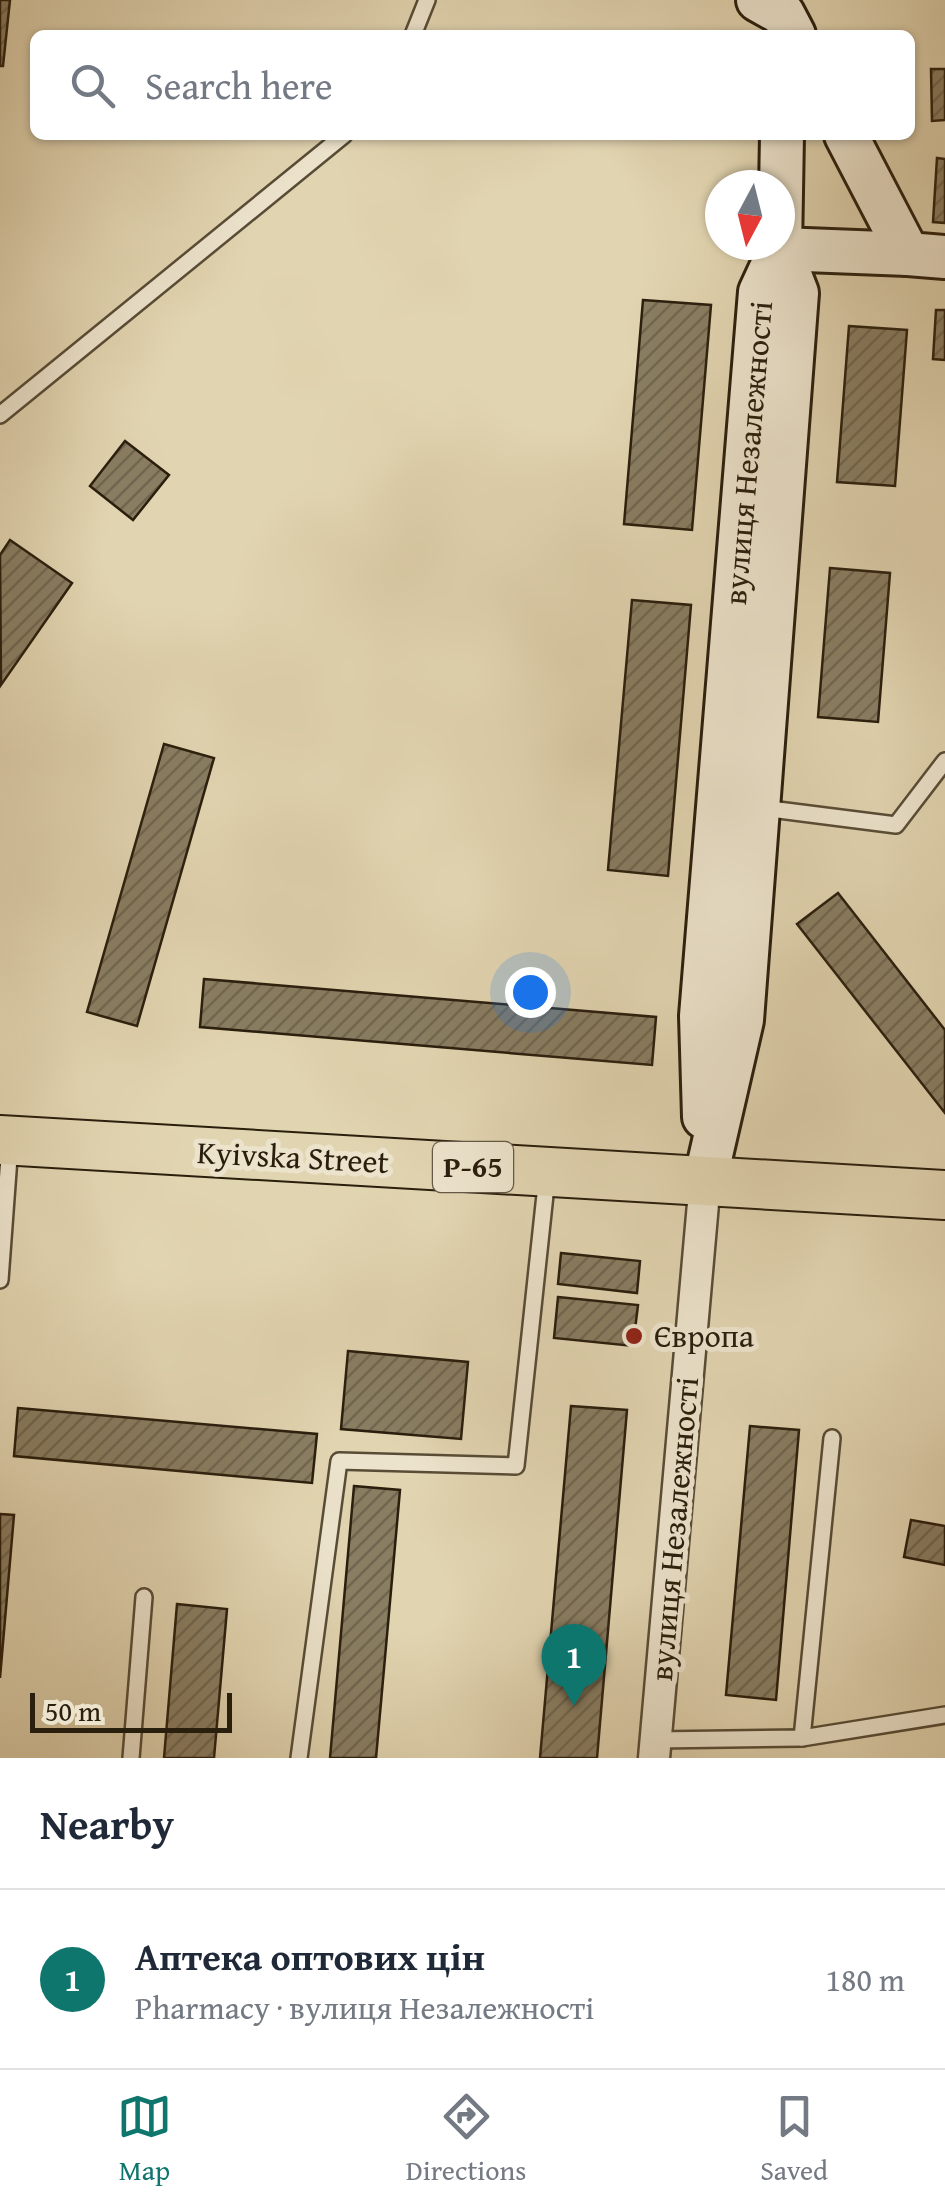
<!DOCTYPE html>
<html lang="en">
<head>
<meta charset="utf-8">
<style>
	:root { --surface:#fff; --page:#f2f2f3; --text:#1f2937; --muted:#747a83; --line:#e0e1e3; --accent:#0f766e }
	body { margin:0; font-family:"Gentium Book Plus",serif; background:var(--page); color:var(--text) }
	.compass { position:absolute; left:705px; top:170px; width:90px; height:90px; border-radius:50%; background:var(--surface); box-shadow:0 2px 8px #0004; rotate:187deg }
	.scale { position:absolute; left:30px; bottom:25px; width:202px; box-sizing:border-box; padding-left:10px; border:5px solid #2a1e0d; border-top:0; font-size:28px; line-height:35px; white-space:nowrap; color:#2a1e0d; -webkit-text-stroke:8px #ece3cc; paint-order:stroke }
	.you { position:absolute; left:530px; top:992px; width:35px; height:35px; margin:-25px; border:8px solid #fff; border-radius:50%; background:#1a73e8; box-shadow:0 0 0 15px #1a73e833 }
	.badge { display:grid; place-items:center; width:65px; height:65px; border-radius:50%; background:var(--accent); color:#fff; font-size:32px; font-weight:700 }
	.pin { position:absolute; translate:-50% -82px; filter:drop-shadow(0 2px 5px #0008) }
	.pin::after { content:''; position:absolute; top:52px; width:35px; height:30px; background:inherit; clip-path:polygon(0 0,100% 0,50% 100%) }
	.list { margin:0; padding:0; list-style:none }
	h2 { display:flex; justify-content:space-between; align-items:center; height:130px; margin:0; padding:0 40px; font-size:42px }
	h2 small { font-size:32px; font-weight:400; color:var(--muted) }
	.list li { display:grid; grid-template-columns:65px 1fr auto; gap:30px; align-items:center; box-sizing:border-box; height:180px; padding:0 40px; border-top:2px solid var(--line) }
	.list b { display:block; font-size:38px; white-space:nowrap }
	.list p { margin:0; font-size:32px; white-space:nowrap; color:var(--muted) }
	.list em { font-size:32px; font-style:normal; color:var(--muted) }
	.icon { flex:none; width:55px; height:55px; fill:none; stroke:currentColor; stroke-width:2; stroke-linecap:round; stroke-linejoin:round }
	.map { position:relative; flex:none; width:945px; height:1758px; overflow:hidden }
	.search { position:absolute; background:var(--surface); box-shadow:0 2px 8px #0004; left:30px; right:30px; top:30px; height:110px; display:flex; align-items:center; gap:25px; box-sizing:border-box; padding:0 35px; border-radius:15px; color:var(--muted); font-size:38px }
	.sheet { height:310px; background:var(--surface) }
	nav { display:flex; justify-content:space-around; align-items:center; box-sizing:border-box; height:140px; border-top:2px solid var(--line); background:var(--surface); font-size:28px; color:var(--muted) }
	nav a { display:grid; justify-items:center; gap:5px }
	nav .on { color:var(--accent) }
	.map>svg:first-child { display:block }
</style>
</head>
<body>
<div class="map">
<svg width="945" height="1758" viewBox="0 0 945 1758">
	<defs>
		<pattern id="building-hatch" width="6" height="6" patternUnits="userSpaceOnUse" patternTransform="scale(2.5)"><rect width="6" height="6" fill="#897d62"/><path d="M-1 1l2-2M0 6l6-6M5 7l2-2" fill="none" stroke="#70664f"/></pattern>
	</defs>
	<rect width="100%" height="100%" fill="#e1d4b0"/>
	<filter id="stains"><feTurbulence type="fractalNoise" baseFrequency=".002" numOctaves="4"/><feColorMatrix values="0 0 0 0 .2 0 0 0 0 .09 0 0 0 0 .02 0 0 0 .5 -.17"/></filter>
	<radialGradient id="worn" r=".72"><stop offset=".6" stop-color="#630" stop-opacity="0"/><stop offset="1" stop-color="#630" stop-opacity=".3"/></radialGradient>
	<!-- building -->
	<g fill="url(#building-hatch)" stroke="#2a1e0d" stroke-width="2.5">
		<path d="M0,0H10L3,66H0Z"/>
		<path d="M931,69H945V120L932,121Z"/>
		<path d="M937,158L945,159V223L933,222Z"/>
		<path d="M643,300L711,305L692,530L624,524Z"/>
		<path d="M936,310H945V360L933,359Z"/>
		<path d="M849,326L907,330L895,486L837,482Z"/>
		<path d="M125,441L169,475L133,520L90,486Z"/>
		<path d="M10,540L72,583L1,685L0,555Z"/>
		<path d="M830,568L890,573L878,722L818,717Z"/>
		<path d="M632,600L691,605L668,876L608,870Z"/>
		<path d="M164,744L214,758L137,1026L87,1012Z"/>
		<path d="M838,893L945,1030V1113L797,924Z"/>
		<path d="M204,979L656,1017L652,1065L200,1027Z"/>
		<path d="M561,1253L640,1261L637,1293L558,1284Z"/>
		<path d="M558,1297L638,1305L633,1346L554,1338Z"/>
		<path d="M348,1351L468,1362L461,1439L341,1429Z"/>
		<path d="M571,1406L627,1410L597,1758H540Z"/>
		<path d="M18,1408L317,1434L312,1483L14,1456Z"/>
		<path d="M750,1426L799,1430L776,1700L726,1695Z"/>
		<path d="M354,1486L400,1490L376,1758H330Z"/>
		<path d="M0,1514L14,1515L0,1678Z"/>
		<path d="M911,1520L945,1526V1565L904,1557Z"/>
		<path d="M177,1604L227,1609L214,1758H164Z"/>
	</g>
	<g fill="none" stroke-linecap="round" stroke-linejoin="round">
		<!-- lane casing -->
		<g stroke="#584c36" stroke-width="20">
			<g id="lane">
				<path d="M413,35L427,0"/>
				<path d="M0,415L344,135"/>
				<path d="M762,808L896,825L945,761"/>
				<path d="M0,1280L10,1144"/>
				<path d="M802,1738L832,1438"/>
				<path d="M655,1740L802,1738L945,1715"/>
				<path d="M131,1758L144,1597"/>
				<path d="M299,1758L339,1461L516,1466L547,1176"/>
			</g>
		</g>
		<!-- street casing -->
		<g stroke="#584c36" stroke-width="35">
			<path id="street" d="M654,1758L705,1181"/>
		</g>
		<!-- secondary casing -->
		<g stroke="#2a1e0d" stroke-width="48">
			<g id="secondary">
				<path d="M758,0L783,14L794,35"/>
				<path d="M846,135L908,254L945,257"/>
				<path d="M780,249L908,254"/>
				<path d="M704,1117L701,1016L760,292L780,249"/>
				<path d="M705,1181L742,1020L797,293L780,249L782,135"/>
			</g>
		</g>
		<!-- primary casing -->
		<g stroke="#2a1e0d" stroke-width="52">
			<path id="primary" d="M0,1140L945,1195"/>
		</g>
		<!-- lane -->
		<use href="#lane" stroke="#ece3cc" stroke-width="15"/>
		<!-- street -->
		<use href="#street" stroke="#ece3cc" stroke-width="30"/>
		<!-- secondary -->
		<use href="#secondary" stroke="#ece3cc" stroke-width="42"/>
		<!-- primary -->
		<use href="#primary" stroke="#e1d4b0" stroke-width="48"/>
	</g>
	<!-- markers -->
	<circle fill="#8f2418" stroke="#ece3cc" stroke-width="4" cx="634" cy="1336" r="10"/>
	<g text-anchor="middle" stroke-width="10" stroke-linejoin="round" paint-order="stroke">
		<!-- shield labels -->
		<rect fill="#ece3cc" stroke="#645946" stroke-width="2.5" x="433" y="1142" width="80" height="50" rx="8"/>
		<g font-size="30" font-weight="bold" fill="#2a1e0d">
			<text x="473" y="1177">Р-65</text>
		</g>
		<!-- street labels -->
		<g font-size="32" fill="#2a1e0d" stroke="#ece3cc">
			<text transform="translate(748 453) rotate(-85)" y="11">вулиця Незалежності</text>
			<text transform="translate(293 1157) rotate(3)" y="11">Kyivska Street</text>
			<text transform="translate(674 1529) rotate(-85)" y="11">вулиця Незалежності</text>
		</g>
		<!-- poi labels -->
		<g font-size="32" fill="#2a1e0d" stroke="#ece3cc" text-anchor="start">
			<text x="654" y="1347">Європа</text>
		</g>
	</g>
	<rect width="100%" height="100%" filter="url(#stains)"/>
	<rect width="100%" height="100%" fill="url(#worn)"/>
</svg>
<svg class="compass" viewBox="-18 -18 36 36"><path d="M0-13l5 13h-10z" fill="#e53935"/><path d="M0 13l5-13h-10z" fill="#747a83"/></svg>
<div class="scale">50 m</div>
<div class="you"></div>
<div class="pin badge" style="left:574px;top:1706px">1</div>
<div class="search"><svg class="icon" aria-label="search" viewBox="0 0 24 24"><circle cx="10" cy="10" r="6"/><path d="M15 15l6 6"/></svg>Search here</div>
</div>
<section class="sheet">
<h2>Nearby<small></small></h2>
<ul class="list">
<li><span class="badge">1</span><div><b>Аптека оптових цін</b><p>Pharmacy · вулиця Незалежності</p></div><em>180 m</em></li>
</ul>
</section>
<nav>
<a class="on"><svg class="icon" aria-label="map" viewBox="0 0 24 24"><path d="M3 6l6-2 6 2 6-2v14l-6 2-6-2-6 2zM9 4v14M15 6v14"/></svg>Map</a>
<a><svg class="icon" aria-label="directions" viewBox="0 0 24 24"><path d="M12 3l9 9-9 9-9-9zM9 14v-3h6M13 9l2 2-2 2"/></svg>Directions</a>
<a><svg class="icon" aria-label="saved" viewBox="0 0 24 24"><path d="M7 4h10v16l-5-4-5 4z"/></svg>Saved</a>
</nav>
</body>
</html>
